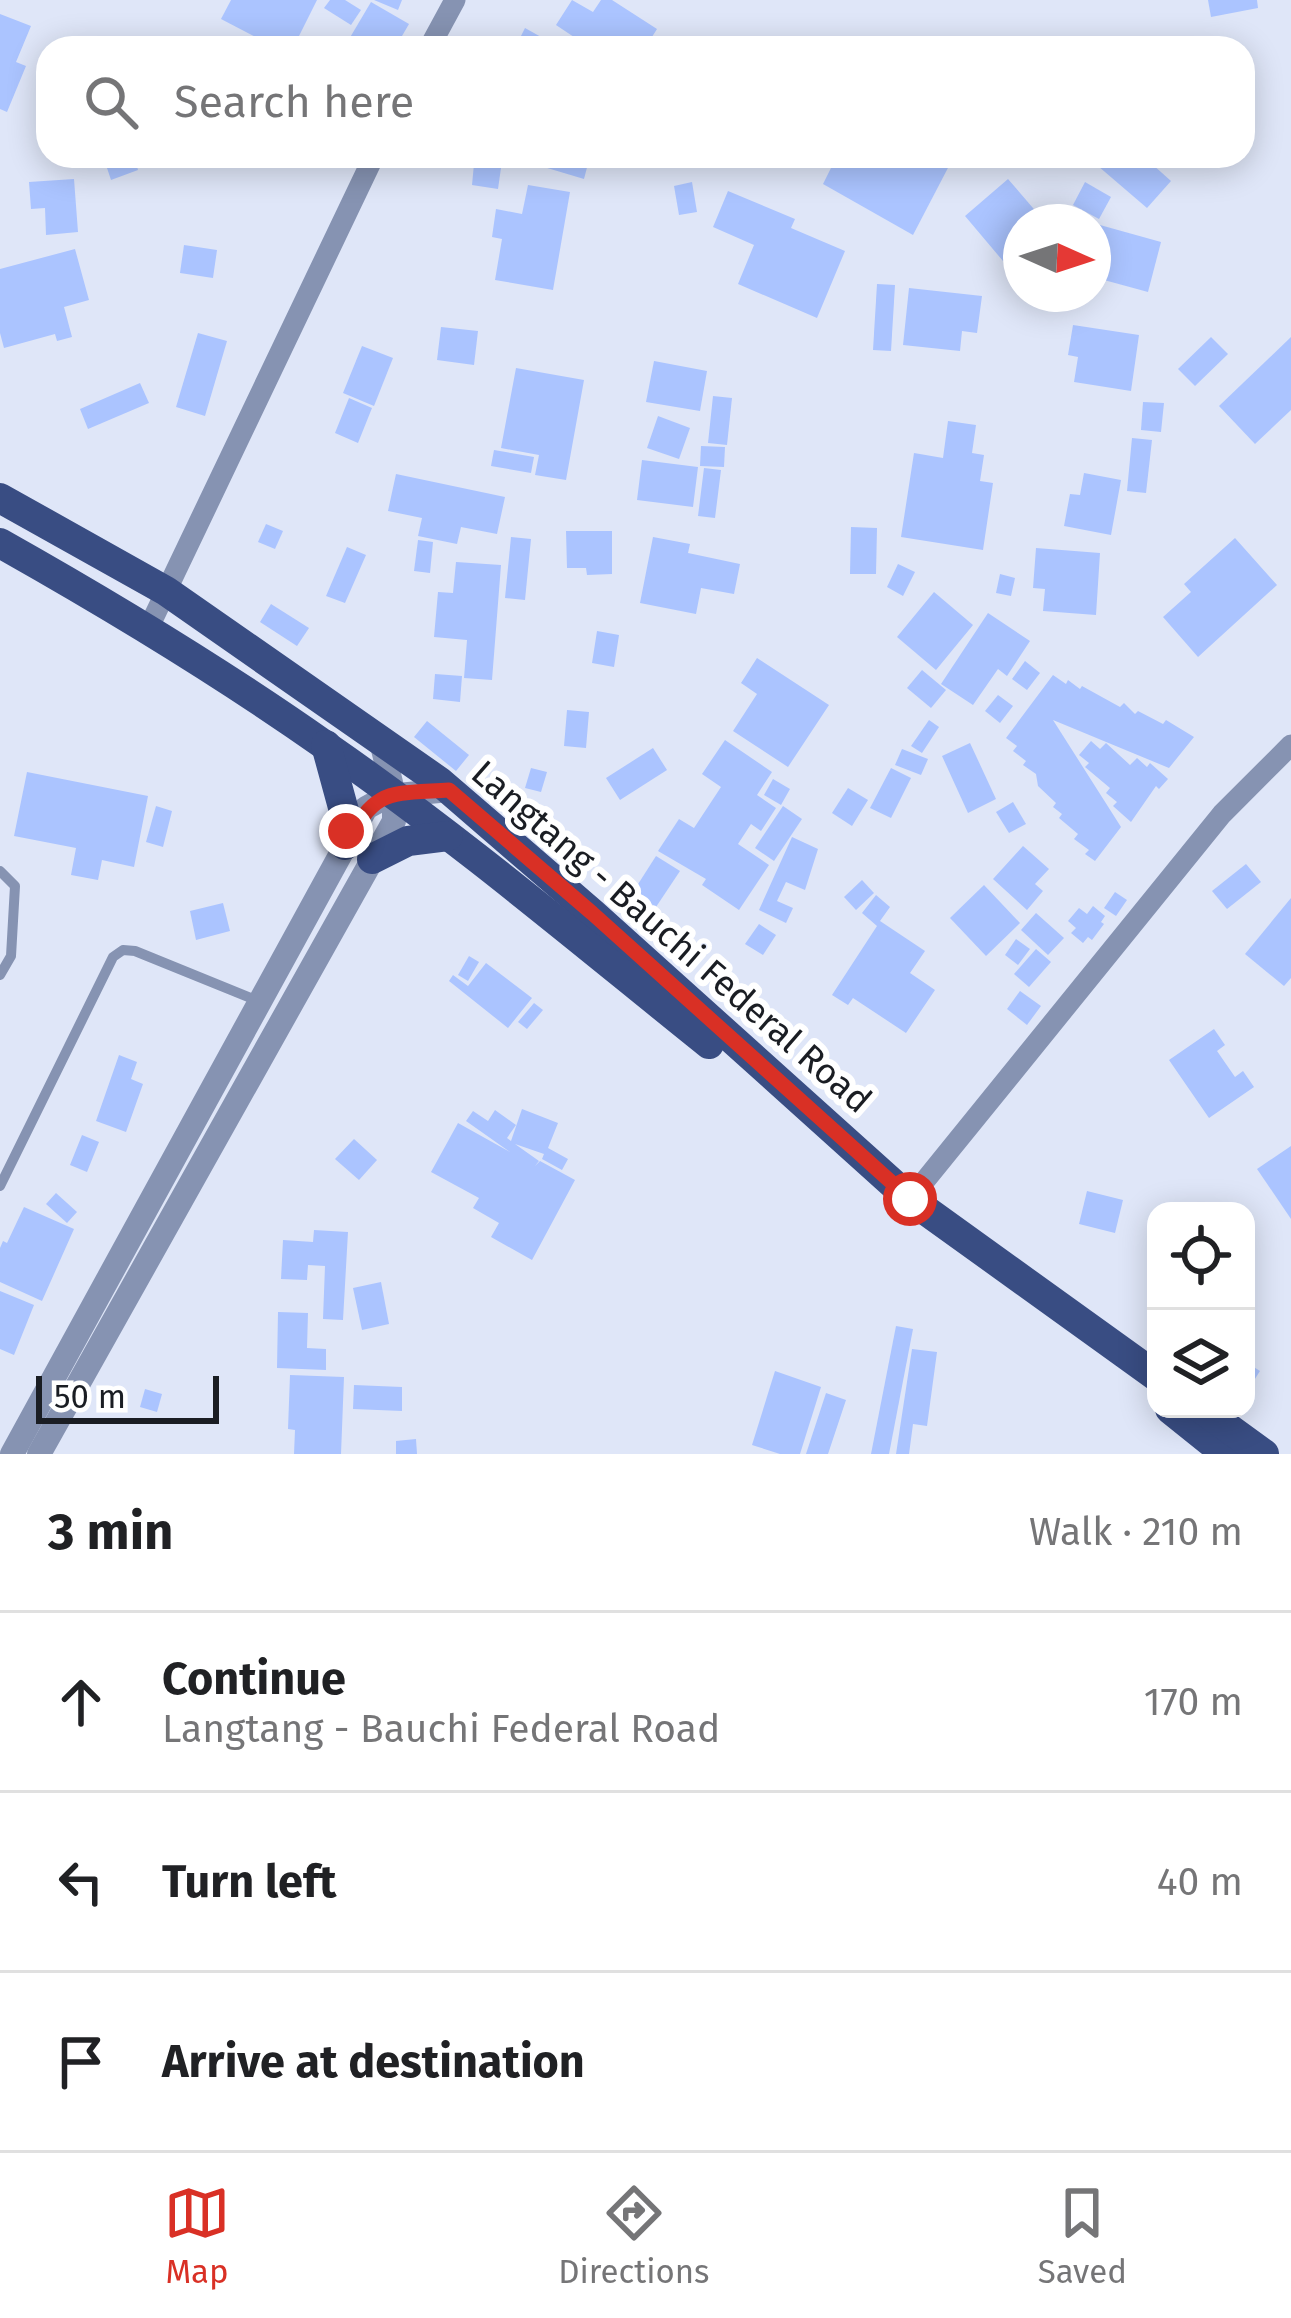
<!DOCTYPE html>
<html lang="en">
<head>
<meta charset="utf-8">
<style>
	:root { --surface:#fff; --page:#f2f2f2; --text:#202124; --muted:#757577; --line:#e0e0e0; --accent:#d93025 }
	body { margin:0; font-family:"Fira Sans",sans-serif; background:var(--page); color:var(--text) }
	.controls { position:absolute; right:36px; bottom:36px; display:grid; overflow:hidden; border-radius:24px; box-shadow:0 6px 30px #0003 }
	.controls button { width:108px; height:108px; display:grid; place-items:center; padding:0; border:0; border-bottom:3px solid var(--line); background:var(--surface); color:var(--text); font:60px sans-serif }
	.compass { position:absolute; left:1003px; top:204px; width:108px; height:108px; border-radius:50%; background:var(--surface); box-shadow:0 6px 30px #0003; rotate:93deg }
	.scale { position:absolute; left:36px; bottom:30px; width:183px; box-sizing:border-box; padding-left:12px; border:6px solid #1a1d23; border-top:0; font-size:33px; line-height:42px; white-space:nowrap; color:#1a1d23; -webkit-text-stroke:9px #fff; paint-order:stroke }
	.stop { position:absolute; width:36px; height:36px; margin:-27px; border:9px solid #d93025; border-radius:50%; background:#fff }
	.stop.end { background:#d93025; border-color:#fff; box-shadow:0 3px 12px #0008 }
	.list { margin:0; padding:0; list-style:none }
	h2 { display:flex; justify-content:space-between; align-items:center; height:156px; margin:0; padding:0 48px; font-size:51px }
	h2 small { font-size:39px; font-weight:400; color:var(--muted) }
	.list li { display:grid; grid-template-columns:78px 1fr auto; gap:36px; align-items:center; box-sizing:border-box; height:180px; padding:0 48px; border-top:3px solid var(--line) }
	.list b { display:block; font-size:45px; white-space:nowrap }
	.list p { margin:0; font-size:39px; white-space:nowrap; color:var(--muted) }
	.list em { font-size:39px; font-style:normal; color:var(--muted) }
	.icon { flex:none; width:66px; height:66px; fill:none; stroke:currentColor; stroke-width:2; stroke-linecap:round; stroke-linejoin:round }
	.map { position:relative; flex:none; width:1291px; height:1454px; overflow:hidden }
	.search { position:absolute; background:var(--surface); box-shadow:0 6px 30px #0003; left:36px; right:36px; top:36px; height:132px; display:flex; align-items:center; gap:30px; box-sizing:border-box; padding:0 42px; border-radius:36px; color:var(--muted); font-size:45px }
	.sheet { height:696px; background:var(--surface) }
	nav { display:flex; justify-content:space-around; align-items:center; box-sizing:border-box; height:168px; border-top:3px solid var(--line); background:var(--surface); font-size:33px; color:var(--muted) }
	nav a { display:grid; justify-items:center; gap:6px }
	nav .on { color:var(--accent) }
	.map>svg:first-child { display:block }
</style>
</head>
<body>
<div class="map">
<svg width="1291" height="1454" viewBox="0 0 1291 1454">
	<rect width="100%" height="100%" fill="#dfe6f8"/>
	<!-- building -->
	<g fill="#abc4ff">
		<path d="M231,0H317L293,48H277L221,19Z"/>
		<path d="M330,0H345L361,10L351,25L324,8Z"/>
		<path d="M374,0H402L398,10Z"/>
		<path d="M572,0L593,12L601,0H612L657,29L645,48H566L574,37L556,25Z"/>
		<path d="M1208,0H1257L1258,8L1211,17Z"/>
		<path d="M371,2L409,24L395,48H347L345,46Z"/>
		<path d="M0,14L31,26L16,62L26,66L7,112L0,109Z"/>
		<path d="M525,28L550,42L547,48H515Z"/>
		<path d="M103,156H134L138,170L111,180Z"/>
		<path d="M507,156H590L584,179Z"/>
		<path d="M837,156H935L950,164L913,235L823,184Z"/>
		<path d="M1107,156H1143L1171,181L1147,208L1098,166Z"/>
		<path d="M474,164L501,168L498,189L472,185Z"/>
		<path d="M74,179L78,232L46,235L45,208L31,209L29,182Z"/>
		<path d="M1008,179L1045,222H1021V246L1003,261L965,216Z"/>
		<path d="M692,182L697,212L679,215L674,186Z"/>
		<path d="M1085,182L1111,197L1099,219L1073,205Z"/>
		<path d="M528,185L570,192L553,290L495,280L502,239L492,237L496,209L522,214Z"/>
		<path d="M728,191L795,219L791,228L845,251L817,318L738,284L754,245L713,227Z"/>
		<path d="M1100,225L1161,242L1148,292L1093,277V249Z"/>
		<path d="M184,245L217,250L213,278L180,273Z"/>
		<path d="M75,249L89,300L64,307L72,337L57,341L55,334L4,348L0,333V269Z"/>
		<path d="M1021,252V270L1016,273L1008,262Z"/>
		<path d="M877,284L895,285L891,351L873,350Z"/>
		<path d="M909,288L982,296L977,333L962,331L960,351L903,345Z"/>
		<path d="M1073,325L1139,335L1131,391L1074,382L1078,357L1068,355Z"/>
		<path d="M441,327L478,331L474,365L437,360Z"/>
		<path d="M198,333L227,341L205,416L176,407Z"/>
		<path d="M1211,337L1228,354L1195,386L1178,369Z"/>
		<path d="M1291,337V410L1255,444L1219,406Z"/>
		<path d="M362,346L393,358L374,406L343,393Z"/>
		<path d="M654,361L707,371L700,411L646,402Z"/>
		<path d="M516,368L584,380L566,480L535,475L539,455L501,448Z"/>
		<path d="M140,383L149,403L88,429L80,409Z"/>
		<path d="M713,396L732,398L727,445L708,443Z"/>
		<path d="M349,398L372,408L358,443L335,433Z"/>
		<path d="M1143,402L1164,403L1161,432L1141,430Z"/>
		<path d="M658,416L690,428L679,459L647,448Z"/>
		<path d="M948,421L976,425L972,453L984,455L980,481L993,483L983,550L901,537L914,453L943,458Z"/>
		<path d="M1132,438L1152,440L1146,493L1127,491Z"/>
		<path d="M701,446L725,447L724,467L700,466Z"/>
		<path d="M494,450L534,457L531,473L491,466Z"/>
		<path d="M642,460L698,467L693,507L637,500Z"/>
		<path d="M704,468L721,470L715,518L698,516Z"/>
		<path d="M1084,473L1121,480L1111,535L1064,526L1070,494L1080,495Z"/>
		<path d="M396,474L505,497L497,534L461,527L457,544L418,536L422,518L388,511Z"/>
		<path d="M266,524L283,531L275,549L258,542Z"/>
		<path d="M851,527L877,528L876,574H850Z"/>
		<path d="M566,531H612V574L587,575L586,568H567Z"/>
		<path d="M511,537L531,539L525,600L505,598Z"/>
		<path d="M653,537L690,544L688,553L740,564L734,594L701,588L696,614L640,603Z"/>
		<path d="M1235,538L1277,585L1198,657L1163,617L1191,592L1184,584Z"/>
		<path d="M418,540L433,542L430,573L414,571Z"/>
		<path d="M347,547L366,555L345,603L326,596Z"/>
		<path d="M1036,548L1100,553L1096,615L1043,611L1045,589L1033,588Z"/>
		<path d="M456,562L501,565L492,680L464,678L467,640L434,637L438,592L453,593Z"/>
		<path d="M898,564L915,572L903,596L887,587Z"/>
		<path d="M1000,574L1015,578L1011,596L996,593Z"/>
		<path d="M934,592L973,625L936,670L897,637Z"/>
		<path d="M271,604L309,628L297,646L260,622Z"/>
		<path d="M988,613L1030,641L1007,676L998,669L973,705L941,684Z"/>
		<path d="M597,631L619,635L614,667L592,663Z"/>
		<path d="M757,658L829,705L788,767L733,731L757,694L741,683Z"/>
		<path d="M1025,661L1040,673L1027,690L1012,679Z"/>
		<path d="M922,670L946,690L931,708L907,688Z"/>
		<path d="M435,674L462,676L460,702L433,699Z"/>
		<path d="M1053,675L1066,684L1068,680L1080,689L1082,686L1120,707L1124,703L1135,714L1138,711L1163,724L1166,720L1194,737L1169,768L1053,720L1121,827L1095,861L1085,854L1089,850L1074,839L1078,834L1059,818L1062,814L1053,807L1056,803L1038,786L1036,774L1023,765L1026,761L1013,751L1017,746L1006,738Z"/>
		<path d="M998,695L1013,706L1000,723L985,711Z"/>
		<path d="M567,710L589,712L586,748L564,746Z"/>
		<path d="M929,720L939,727L922,753L911,746Z"/>
		<path d="M427,721L469,755L456,771L414,737Z"/>
		<path d="M725,740L772,772L757,795L776,808L761,831L751,824L738,844L769,865L739,910L702,885L706,879L658,851L679,819L694,828L721,787L702,774Z"/>
		<path d="M1091,741L1100,749L1106,743L1130,765L1137,758L1147,767L1150,763L1168,779L1159,789L1156,786L1131,822L1113,806L1117,802L1106,793L1110,788L1085,767L1089,763L1079,755Z"/>
		<path d="M970,743L996,799L968,813L942,756Z"/>
		<path d="M653,748L667,770L620,800L606,778Z"/>
		<path d="M902,749L928,759L921,775L895,765Z"/>
		<path d="M531,768L547,772L541,792L525,788Z"/>
		<path d="M891,768L911,778L891,818L870,808Z"/>
		<path d="M27,772L148,796L134,867L102,860L98,880L71,875L76,848L14,836Z"/>
		<path d="M773,779L790,789L781,805L764,795Z"/>
		<path d="M848,788L868,800L852,826L832,813Z"/>
		<path d="M1013,802L1026,824L1009,833L996,812Z"/>
		<path d="M156,806L172,811L163,847L146,842Z"/>
		<path d="M783,806L802,819L774,861L755,848Z"/>
		<path d="M792,837L818,849L805,890L786,882L777,901L793,908L786,923L759,910Z"/>
		<path d="M1023,846L1049,869L1035,884L1043,891L1027,910L993,879Z"/>
		<path d="M656,856L680,871L656,907L633,892Z"/>
		<path d="M1246,864L1261,882L1227,909L1212,891Z"/>
		<path d="M862,880L874,893L856,910L844,897Z"/>
		<path d="M984,885L1020,923L986,956L950,918Z"/>
		<path d="M1115,892L1127,900L1116,916L1104,908Z"/>
		<path d="M876,895L890,907L880,921L925,951L910,973L935,990L906,1033L853,998L848,1005L832,995L877,926L862,913Z"/>
		<path d="M1291,898V978L1284,986L1245,954Z"/>
		<path d="M223,903L230,931L196,940L190,911Z"/>
		<path d="M1093,906L1105,916L1101,922L1104,924L1092,940L1088,937L1083,943L1071,933L1076,928L1068,921L1079,908L1087,914Z"/>
		<path d="M1036,913L1064,938L1048,955L1021,930Z"/>
		<path d="M759,924L776,935L763,955L745,944Z"/>
		<path d="M1016,939L1030,949L1018,965L1005,955Z"/>
		<path d="M1036,949L1051,962L1029,987L1014,974Z"/>
		<path d="M469,956L479,962L468,981L458,975Z"/>
		<path d="M486,963L532,998L508,1028L449,981L453,975L468,986Z"/>
		<path d="M1020,991L1041,1006L1027,1025L1007,1009Z"/>
		<path d="M534,1003L543,1010L527,1029L518,1022Z"/>
		<path d="M1214,1029L1225,1045L1217,1051L1235,1077L1243,1071L1254,1087L1209,1118L1169,1060Z"/>
		<path d="M119,1055L137,1062L131,1079L143,1084L126,1132L96,1121Z"/>
		<path d="M522,1109L558,1123L548,1148L568,1159L562,1170L542,1159L544,1154L515,1144L539,1161L535,1166L540,1161L575,1180L532,1260L491,1237L499,1223L473,1208L479,1198L431,1172L458,1123L510,1152L466,1121L473,1111L488,1121L495,1110L516,1125L507,1138L511,1141Z"/>
		<path d="M82,1135L99,1142L87,1172L70,1165Z"/>
		<path d="M354,1139L377,1160L359,1180L335,1159Z"/>
		<path d="M1291,1146V1219L1257,1169Z"/>
		<path d="M1087,1191L1123,1200L1115,1233L1079,1224Z"/>
		<path d="M56,1193L77,1212L67,1223L46,1204Z"/>
		<path d="M24,1207L74,1229L42,1301L0,1282V1248L3,1241L7,1243Z"/>
		<path d="M314,1230L348,1232L343,1320L323,1319L325,1266L308,1265L307,1280L281,1279L283,1240L313,1242Z"/>
		<path d="M381,1282L389,1324L362,1330L353,1288Z"/>
		<path d="M0,1291L34,1305L14,1355L0,1349Z"/>
		<path d="M278,1312L308,1313L307,1348L326,1349V1370L277,1368Z"/>
		<path d="M896,1326L913,1329L889,1454H871Z"/>
		<path d="M912,1349L937,1352L927,1426L913,1424L909,1454H896Z"/>
		<path d="M1246,1362L1260,1371L1246,1393Z"/>
		<path d="M775,1371L821,1387L800,1454H780L752,1445Z"/>
		<path d="M290,1375L344,1377L341,1454H294L295,1430L288,1429Z"/>
		<path d="M354,1385L402,1387V1411L353,1409Z"/>
		<path d="M145,1389L162,1394L157,1412L140,1407Z"/>
		<path d="M826,1393L846,1400L828,1454H806Z"/>
		<path d="M416,1439L417,1454H396V1441Z"/>
	</g>
	<g fill="none" stroke-linecap="round" stroke-linejoin="round">
		<!-- service -->
		<g stroke="#8693b2" stroke-width="10">
			<path d="M0,871L15,886L11,956L0,975"/>
			<path d="M0,1186L113,957L123,950L135,951L258,1001"/>
		</g>
		<!-- minor -->
		<g stroke="#8693b2" stroke-width="21">
			<path d="M429,48L455,0"/>
			<path d="M149,627L374,156"/>
			<path d="M910,1199L1222,814L1291,745"/>
		</g>
		<!-- tertiary -->
		<g stroke="#8693b2" stroke-width="24">
			<path d="M12,1454L366,808L388,796L449,790"/>
			<path d="M39,1454L394,821V795L381,741"/>
		</g>
		<!-- primary -->
		<g stroke="#394d83" stroke-width="30">
			<path d="M0,498L166,591L440,782L592,913L910,1199L1156,1376"/>
			<path d="M0,543C112,606 221,672 326,746C459,838 583,943 709,1044"/>
			<path d="M326,745L344,811L345,845"/>
			<path d="M372,859L408,841L448,836"/>
			<path d="M1170,1409L1226,1454"/>
			<path d="M1202,1409L1264,1454"/>
		</g>
	</g>
	<g fill="none" stroke-linecap="round" stroke-linejoin="round">
		<!-- route -->
		<path stroke="#d93025" stroke-width="15" d="M346,831L345,845C377,788 386,794 449,790L592,913L910,1199"/>
	</g>
	<g text-anchor="middle" stroke-width="12" stroke-linejoin="round" paint-order="stroke">
		<!-- street labels -->
		<g font-size="36" fill="#1a1d23" stroke="#fff">
			<text transform="translate(672 936) rotate(41)" y="13">Langtang - Bauchi Federal Road</text>
		</g>
	</g>
</svg>
<div class="controls">
<button><svg class="icon" aria-label="locate" viewBox="0 0 24 24"><circle cx="12" cy="12" r="6"/><path d="M12 2v4M12 18v4M2 12h4M18 12h4"/></svg></button>
<button><svg class="icon" aria-label="layers" viewBox="0 0 24 24"><path d="M12 4l9 5-9 5-9-5zM3 14l9 5 9-5"/></svg></button>
</div>
<svg class="compass" viewBox="-18 -18 36 36"><path d="M0-13l5 13h-10z" fill="#e53935"/><path d="M0 13l5-13h-10z" fill="#757577"/></svg>
<div class="scale">50 m</div>
<div class="stop" style="left:910px;top:1199px"></div>
<div class="stop end" style="left:346px;top:831px"></div>
<div class="search"><svg class="icon" aria-label="search" viewBox="0 0 24 24"><circle cx="10" cy="10" r="6"/><path d="M15 15l6 6"/></svg>Search here</div>
</div>
<section class="sheet">
<h2>3 min<small>Walk · 210 m</small></h2>
<ul class="list">
<li><svg class="icon" aria-label="ahead" viewBox="0 0 24 24"><path d="M12 20V5M6 11l6-6 6 6"/></svg><div><b>Continue</b><p>Langtang - Bauchi Federal Road</p></div><em>170 m</em></li>
<li><svg class="icon" aria-label="left" viewBox="0 0 24 24"><path d="M17 20v-9H6M10 6l-5 5 5 5"/></svg><div><b>Turn left</b></div><em>40 m</em></li>
<li><svg class="icon" aria-label="arrive" viewBox="0 0 24 24"><path d="M6 21V4h12l-3 4 3 4H6"/></svg><div><b>Arrive at destination</b></div></li>
</ul>
</section>
<nav>
<a class="on"><svg class="icon" aria-label="map" viewBox="0 0 24 24"><path d="M3 6l6-2 6 2 6-2v14l-6 2-6-2-6 2zM9 4v14M15 6v14"/></svg>Map</a>
<a><svg class="icon" aria-label="directions" viewBox="0 0 24 24"><path d="M12 3l9 9-9 9-9-9zM9 14v-3h6M13 9l2 2-2 2"/></svg>Directions</a>
<a><svg class="icon" aria-label="saved" viewBox="0 0 24 24"><path d="M7 4h10v16l-5-4-5 4z"/></svg>Saved</a>
</nav>
</body>
</html>
